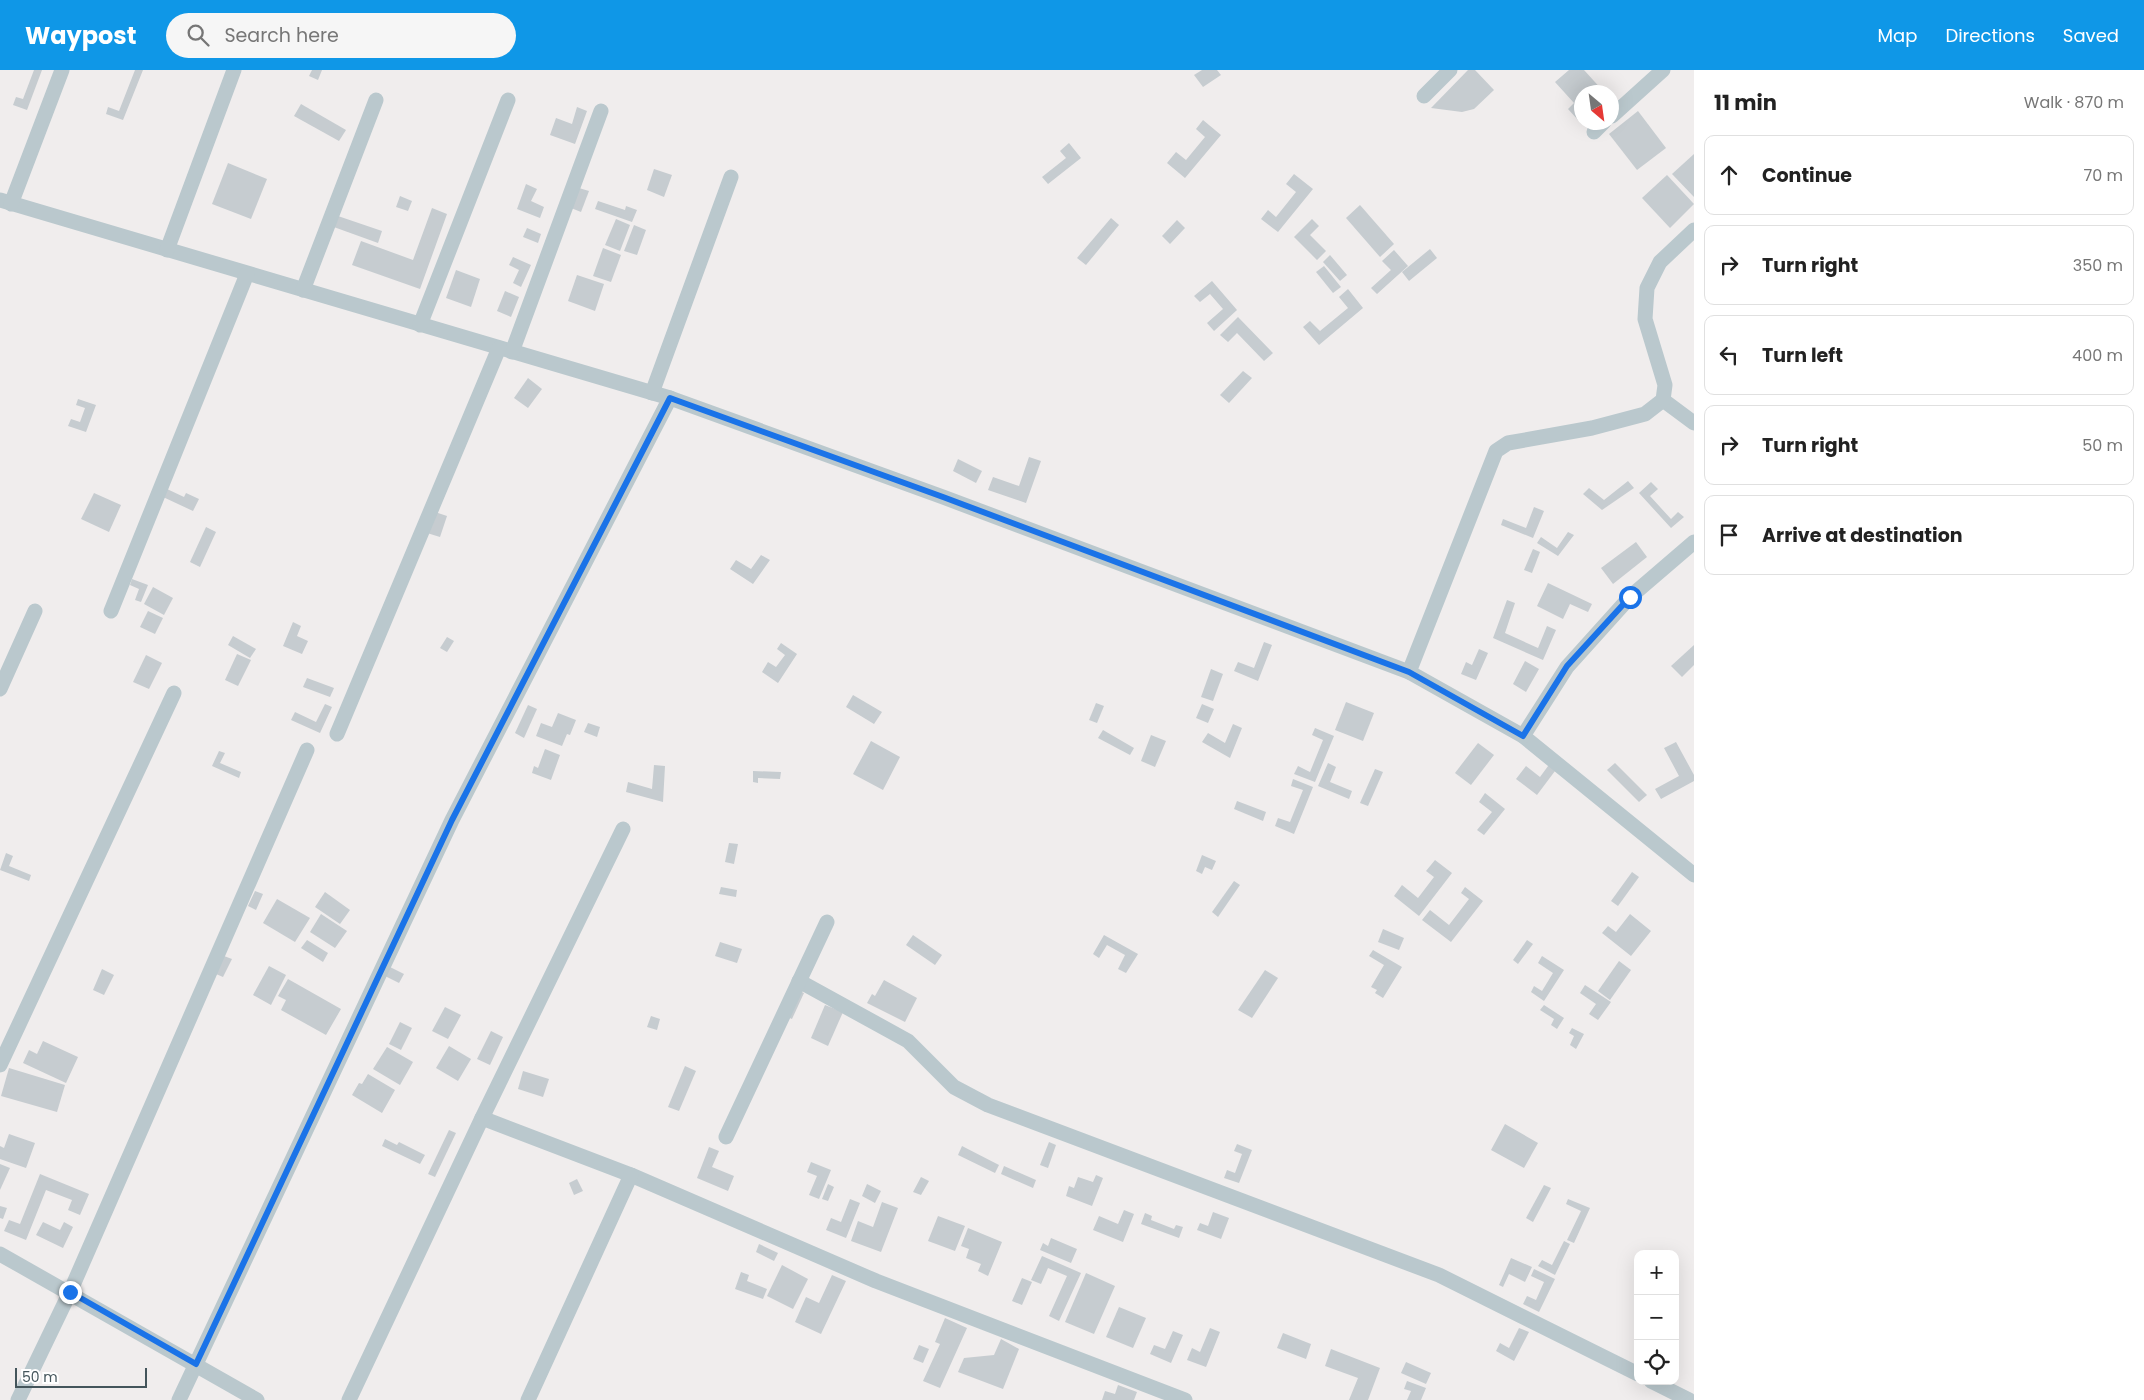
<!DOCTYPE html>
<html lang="en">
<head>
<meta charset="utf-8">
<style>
	:root { --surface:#fff; --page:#f6f6f6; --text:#222; --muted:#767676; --line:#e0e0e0; --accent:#0f97e7 }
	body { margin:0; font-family:Poppins,sans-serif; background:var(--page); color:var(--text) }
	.controls { position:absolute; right:15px; bottom:15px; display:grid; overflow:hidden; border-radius:10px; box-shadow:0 5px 20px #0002 }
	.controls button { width:45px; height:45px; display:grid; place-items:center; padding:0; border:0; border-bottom:1px solid var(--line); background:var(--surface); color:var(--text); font:25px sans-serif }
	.compass { position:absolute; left:1574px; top:15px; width:45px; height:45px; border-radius:50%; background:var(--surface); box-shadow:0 5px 20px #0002; rotate:151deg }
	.scale { position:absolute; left:15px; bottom:12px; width:132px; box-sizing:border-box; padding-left:5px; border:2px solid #44555b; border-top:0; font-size:14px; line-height:18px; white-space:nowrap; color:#44555b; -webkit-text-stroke:4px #fff; paint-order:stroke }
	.stop { position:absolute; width:15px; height:15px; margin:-11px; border:4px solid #1a73e8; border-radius:50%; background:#fff }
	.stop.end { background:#1a73e8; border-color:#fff; box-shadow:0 1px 5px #0008 }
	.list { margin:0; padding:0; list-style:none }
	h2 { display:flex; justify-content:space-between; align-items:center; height:65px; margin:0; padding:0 20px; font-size:21px }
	h2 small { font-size:16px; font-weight:400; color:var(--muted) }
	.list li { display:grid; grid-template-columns:32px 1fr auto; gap:15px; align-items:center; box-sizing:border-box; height:80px; margin:0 10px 10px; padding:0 10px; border:1px solid var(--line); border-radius:10px }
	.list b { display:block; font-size:19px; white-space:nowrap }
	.list em { font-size:16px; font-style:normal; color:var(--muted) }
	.icon { flex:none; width:28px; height:28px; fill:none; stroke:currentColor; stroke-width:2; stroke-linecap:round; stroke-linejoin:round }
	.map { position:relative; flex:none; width:1694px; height:1330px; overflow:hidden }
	header { display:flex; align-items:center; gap:30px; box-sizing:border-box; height:70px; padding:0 25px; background:var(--accent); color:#fff }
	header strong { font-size:24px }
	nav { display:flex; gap:28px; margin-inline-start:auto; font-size:18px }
	.search { width:350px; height:45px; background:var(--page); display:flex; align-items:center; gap:12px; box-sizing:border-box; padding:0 18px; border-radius:28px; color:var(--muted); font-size:19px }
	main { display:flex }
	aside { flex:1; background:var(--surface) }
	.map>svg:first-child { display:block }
</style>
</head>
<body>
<header>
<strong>Waypost</strong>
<div class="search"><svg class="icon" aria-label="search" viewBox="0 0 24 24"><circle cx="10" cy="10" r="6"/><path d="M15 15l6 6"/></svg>Search here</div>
<nav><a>Map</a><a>Directions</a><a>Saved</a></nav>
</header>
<main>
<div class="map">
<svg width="1694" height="1330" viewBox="0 0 1694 1330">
	<rect width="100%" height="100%" fill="#f0eded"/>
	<!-- building -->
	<g fill="#c6ccd0">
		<path d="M34,0H42L27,40L13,35L16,27L23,29Z"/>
		<path d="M135,0H143L123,50L106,44L108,37L119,41Z"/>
		<path d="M312,0H322L318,10L309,6Z"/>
		<path d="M1202,0H1217L1221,5L1203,17L1194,5Z"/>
		<path d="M1468,0H1475L1494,20L1474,39L1462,42L1431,38Z"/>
		<path d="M1569,0H1584L1604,22H1582V48L1578,50L1568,39L1574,33L1555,12Z"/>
		<path d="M301,34L346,60L339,71L294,46Z"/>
		<path d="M577,37L587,41L575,74L550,65L556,48L572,54Z"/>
		<path d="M1638,41L1666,78L1637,100L1609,64Z"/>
		<path d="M1203,50L1221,65L1185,108L1167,93L1176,82L1186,90L1205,67L1196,59Z"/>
		<path d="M1069,73L1081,88L1048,114L1042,107L1066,88L1060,81Z"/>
		<path d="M1694,84V127L1672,104Z"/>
		<path d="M228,93L267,109L251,149L212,134Z"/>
		<path d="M654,99L672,105L664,127L647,120Z"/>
		<path d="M1294,104L1313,119L1278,162L1261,149L1268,140L1276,147L1296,122L1286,114Z"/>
		<path d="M1667,105L1694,134L1670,158L1642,128Z"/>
		<path d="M526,114L537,119L531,131L544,137L540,148L517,139Z"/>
		<path d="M579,118L589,121L581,142L571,138Z"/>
		<path d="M400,126L412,131L408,141L396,137Z"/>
		<path d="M598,131L625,140L626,136L637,140L632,152L595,139Z"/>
		<path d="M1360,135L1394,174L1380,187L1346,148Z"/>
		<path d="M432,138L447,144L420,219L352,195L361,171L413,190Z"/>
		<path d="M335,145L382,161L378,173L331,156Z"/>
		<path d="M1111,148L1119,155L1086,195L1077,188Z"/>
		<path d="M616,149L630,155L620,181L605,175Z"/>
		<path d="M1312,149L1319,156L1310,165L1326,181L1317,190L1294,167Z"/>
		<path d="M1177,150L1185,158L1170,174L1162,166Z"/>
		<path d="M634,155L646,160L637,185L624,181Z"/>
		<path d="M527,158L541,164L538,173L523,167Z"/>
		<path d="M603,178L621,185L611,212L593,206Z"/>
		<path d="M1430,179L1437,188L1409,211L1402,202Z"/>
		<path d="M1394,180L1408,196L1377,224L1371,218L1391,200L1382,191Z"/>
		<path d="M1330,185L1347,205L1340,211L1323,192Z"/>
		<path d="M513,187L531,195L521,217L513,213L519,200L509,195Z"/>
		<path d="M1324,196L1341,217L1333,223L1316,202Z"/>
		<path d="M456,200L480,209L471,237L446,228Z"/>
		<path d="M577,205L604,214L595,241L568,231Z"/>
		<path d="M1212,211L1237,240L1214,261L1207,253L1223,239L1210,224L1200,232L1194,226Z"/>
		<path d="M1348,219L1363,238L1319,275L1303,257L1310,251L1320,261L1348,238L1339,227Z"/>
		<path d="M505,221L519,227L511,247L497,241Z"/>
		<path d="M1238,247L1273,283L1264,291L1237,263L1228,272L1220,265Z"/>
		<path d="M1243,301L1252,308L1229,333L1220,325Z"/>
		<path d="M528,308L542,319L528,338L514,328Z"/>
		<path d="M78,329L96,335L86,362L68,356L71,349L80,352L85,338L76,335Z"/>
		<path d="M1029,387L1041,391L1026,433L988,420L993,407L1019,416Z"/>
		<path d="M958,389L982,401L976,413L953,401Z"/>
		<path d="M1628,411L1634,418L1602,440L1583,424L1589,418L1604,430Z"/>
		<path d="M1651,412L1658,419L1650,426L1671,449L1678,442L1684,447L1671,458L1639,423Z"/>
		<path d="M167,419L184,427L186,423L199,429L193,441L163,427Z"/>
		<path d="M94,423L121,435L109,462L81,449Z"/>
		<path d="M1534,437L1544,441L1533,468L1501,455L1503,449L1526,458Z"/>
		<path d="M435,442L447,446L440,467L427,463Z"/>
		<path d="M206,457L216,462L200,497L190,492Z"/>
		<path d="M1568,462L1574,465L1558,486L1537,473L1541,467L1557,478Z"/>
		<path d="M1636,472L1647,487L1613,514L1601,498Z"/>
		<path d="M1533,479L1540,482L1532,503L1524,500Z"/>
		<path d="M761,485L770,490L753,514L730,499L736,490L751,499Z"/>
		<path d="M132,509L148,515L141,532L135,530L139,519L130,515Z"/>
		<path d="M1548,513L1592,534L1588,542L1570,534L1563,549L1537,536Z"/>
		<path d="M153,517L173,528L164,545L144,534Z"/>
		<path d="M1507,530L1515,533L1505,563L1538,578L1547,556L1556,560L1543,590L1493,568Z"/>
		<path d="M148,541L163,548L155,564L140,557Z"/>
		<path d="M293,552L301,556L297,566L308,571L302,584L283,576Z"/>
		<path d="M233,566L256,579L250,588L228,575Z"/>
		<path d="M447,567L454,571L447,582L440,578Z"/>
		<path d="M1264,572L1272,575L1258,611L1234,601L1238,592L1254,598Z"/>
		<path d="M781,573L797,584L778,613L762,602L768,592L776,597L785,585L777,579Z"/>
		<path d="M1694,575V595L1682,607L1671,596Z"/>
		<path d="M1479,579L1488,583L1476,610L1461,604L1466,592L1472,595Z"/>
		<path d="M237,584L251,590L238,616L225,610Z"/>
		<path d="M146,585L162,593L149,619L133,612Z"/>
		<path d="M1525,591L1539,599L1526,622L1513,614Z"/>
		<path d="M1211,599L1223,604L1213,631L1201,627Z"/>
		<path d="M307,608L334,618L330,627L303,617Z"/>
		<path d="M853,625L882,642L874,654L846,637Z"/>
		<path d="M1346,632L1374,643L1363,671L1335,660Z"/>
		<path d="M1096,633L1104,636L1097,653L1089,650Z"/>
		<path d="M325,634L332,637L320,663L291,650L295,642L316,652Z"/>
		<path d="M1202,634L1214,639L1208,653L1196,648Z"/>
		<path d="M528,635L537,639L524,668L515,663Z"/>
		<path d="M558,643L576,650L570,665L567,664L562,676L536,666L541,653L552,657Z"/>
		<path d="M588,653L600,657L597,667L584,662Z"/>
		<path d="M1233,654L1242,658L1230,688L1202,672L1208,663L1225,673Z"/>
		<path d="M1315,658L1334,666L1315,712L1294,704L1298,696L1310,702L1323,670L1312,665Z"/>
		<path d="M1103,660L1134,678L1130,685L1098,668Z"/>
		<path d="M1151,665L1166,671L1155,697L1141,691Z"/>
		<path d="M871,671L900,687L883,720L853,704Z"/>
		<path d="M1676,672L1694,705V711L1661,729L1655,719L1679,706L1664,678Z"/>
		<path d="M1478,673L1494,685L1471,715L1455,703Z"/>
		<path d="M545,679L560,685L551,710L532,703L534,696L538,698Z"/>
		<path d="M219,681L225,683L220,693L241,702L239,708L212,696Z"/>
		<path d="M1551,692L1558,697L1537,725L1516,709L1526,696L1540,707Z"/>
		<path d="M1328,693L1336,697L1330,712L1352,721L1349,729L1318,716Z"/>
		<path d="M1615,693L1647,725L1639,732L1607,700Z"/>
		<path d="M654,695L665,696L663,732L626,722L628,712L652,719Z"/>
		<path d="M1375,699L1383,702L1368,736L1360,733Z"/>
		<path d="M753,701L781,702L780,709L758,708V713L753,712Z"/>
		<path d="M1293,709L1313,717L1294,764L1275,756L1278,748L1290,752L1303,720L1291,716Z"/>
		<path d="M1485,723L1505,739L1484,765L1477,760L1492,742L1479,732Z"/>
		<path d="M1237,731L1266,742L1263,751L1234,739Z"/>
		<path d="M729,773L738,774L734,794L725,792Z"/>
		<path d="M6,783L13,786L9,796L31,805L29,811L0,800Z"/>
		<path d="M1202,785L1216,791L1212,800L1205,797L1202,804L1196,801Z"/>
		<path d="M1435,790L1452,803L1419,846L1394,826L1402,815L1418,828L1434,807L1426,801Z"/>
		<path d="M1632,802L1639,807L1618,836L1611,831Z"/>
		<path d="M1234,811L1240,815L1218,847L1212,842Z"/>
		<path d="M721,817L737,820L736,827L719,824Z"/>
		<path d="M1465,817L1483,831L1451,872L1422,850L1430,840L1449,855L1469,829L1461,823Z"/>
		<path d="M255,821L263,824L256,840L248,836Z"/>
		<path d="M325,822L350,840L340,854L315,837Z"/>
		<path d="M277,829L310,848L295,872L263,853Z"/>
		<path d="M321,844L347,861L335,878L310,862Z"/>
		<path d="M1630,844L1651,861L1631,886L1602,863L1608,856L1616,862Z"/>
		<path d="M1383,859L1404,868L1399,880L1378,872Z"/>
		<path d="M913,865L942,885L935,895L906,875Z"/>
		<path d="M1104,865L1138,884L1126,903L1118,899L1125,885L1107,875L1099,888L1093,884Z"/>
		<path d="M307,870L328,883L323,892L301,878Z"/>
		<path d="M1527,870L1533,874L1518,894L1513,890Z"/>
		<path d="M720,872L742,879L737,893L715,886Z"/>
		<path d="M1373,880L1402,897L1383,928L1375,923L1377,920L1371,917L1384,895L1369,886Z"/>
		<path d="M224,886L232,889L223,907L216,904Z"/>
		<path d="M1542,886L1564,900L1544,931L1531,922L1534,916L1542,921L1553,903L1538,893Z"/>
		<path d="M1619,891L1631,900L1610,930L1598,921Z"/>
		<path d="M386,895L404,904L399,913L381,904Z"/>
		<path d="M269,896L286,905L271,935L253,925Z"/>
		<path d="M102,899L114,905L104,925L93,920Z"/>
		<path d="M1265,900L1278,908L1252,948L1238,940Z"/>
		<path d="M288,909L341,939L326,965L281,940L286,930L278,926Z"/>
		<path d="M884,910L917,928L905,952L867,933L872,924L875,926Z"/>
		<path d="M1585,915L1611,932L1598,950L1589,944L1596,934L1580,923Z"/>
		<path d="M797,920L804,923L792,949L785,946Z"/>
		<path d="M825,935L843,942L828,976L811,968Z"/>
		<path d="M1544,935L1564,948L1557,959L1551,955L1554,949L1540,940Z"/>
		<path d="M445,937L461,945L448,969L432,961Z"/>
		<path d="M651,946L660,949L657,960L647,957Z"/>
		<path d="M400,952L412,958L401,980L389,974Z"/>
		<path d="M1572,958L1584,964L1576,979L1570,975L1574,966L1569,963Z"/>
		<path d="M491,961L503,967L490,995L477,989Z"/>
		<path d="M43,971L78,987L66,1013L23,993L29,980L37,984Z"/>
		<path d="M449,976L471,989L458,1011L436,998Z"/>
		<path d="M387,977L413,992L400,1015L373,999Z"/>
		<path d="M685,996L696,1001L679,1041L668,1037Z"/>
		<path d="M9,998L65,1015L57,1042L1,1026Z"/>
		<path d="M523,1001L549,1009L543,1027L518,1019Z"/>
		<path d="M368,1004L395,1020L382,1043L352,1025L359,1013L362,1014Z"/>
		<path d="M1505,1054L1538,1073L1524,1098L1491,1080Z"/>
		<path d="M449,1060L456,1063L435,1107L428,1104Z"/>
		<path d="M9,1064L35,1073L26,1098L0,1089V1076L4,1078Z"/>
		<path d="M385,1069L397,1075L399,1072L425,1085L420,1094L382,1076Z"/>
		<path d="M1049,1072L1056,1075L1048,1098L1040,1095Z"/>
		<path d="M1237,1074L1252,1080L1239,1113L1224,1108L1227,1100L1235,1103L1242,1084L1234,1081Z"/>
		<path d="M962,1076L999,1095L995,1103L958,1085Z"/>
		<path d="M709,1077L719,1081L712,1097L734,1106L728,1121L697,1108Z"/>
		<path d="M811,1092L831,1100L819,1129L809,1125L817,1106L807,1102Z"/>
		<path d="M0,1094L10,1098L0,1120Z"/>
		<path d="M1004,1096L1036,1110L1033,1118L1001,1104Z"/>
		<path d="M40,1104L89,1124L80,1145L68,1140L72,1130L46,1120L26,1170L4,1161L9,1150L20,1154Z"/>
		<path d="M1096,1105L1103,1108L1092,1136L1066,1126L1069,1116L1074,1118L1078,1107L1093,1112Z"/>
		<path d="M921,1107L929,1111L921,1125L913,1122Z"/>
		<path d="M577,1109L583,1121L574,1125L569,1113Z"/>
		<path d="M828,1114L834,1117L828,1131L822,1129Z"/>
		<path d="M867,1114L881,1121L875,1133L862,1126Z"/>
		<path d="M1544,1115L1551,1118L1533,1152L1526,1148Z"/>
		<path d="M850,1129L860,1133L846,1168L826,1160L831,1148L841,1152Z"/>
		<path d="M1568,1129L1590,1138L1574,1173L1567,1170L1581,1141L1566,1134Z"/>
		<path d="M882,1132L898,1138L881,1182L851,1171L858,1151L873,1157Z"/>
		<path d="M0,1136L7,1138L3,1149L0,1148Z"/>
		<path d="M1124,1140L1134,1144L1123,1172L1093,1160L1099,1146L1118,1154Z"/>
		<path d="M1213,1142L1229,1148L1221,1169L1197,1160L1200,1153L1208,1156Z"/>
		<path d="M1145,1143L1152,1146L1151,1150L1174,1159L1176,1155L1183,1157L1179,1168L1141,1154Z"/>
		<path d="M938,1146L965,1156L955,1181L928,1171Z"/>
		<path d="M43,1152L60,1160L64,1152L73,1157L63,1178L36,1165Z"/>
		<path d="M968,1158L1002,1172L988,1206L978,1201L981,1194L966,1188L969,1179L961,1176Z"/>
		<path d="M1051,1168L1077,1179L1071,1193L1040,1180L1043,1173L1048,1176Z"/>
		<path d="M1564,1171L1570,1174L1555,1205L1538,1196L1542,1190L1552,1195Z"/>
		<path d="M759,1174L778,1183L774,1191L756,1182Z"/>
		<path d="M1042,1186L1081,1203L1059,1251L1049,1246L1067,1206L1048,1198L1041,1214L1031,1210Z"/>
		<path d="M1511,1188L1532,1197L1525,1212L1509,1204L1503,1217L1499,1215Z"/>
		<path d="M782,1195L808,1209L793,1239L767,1226Z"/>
		<path d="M1534,1199L1555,1209L1539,1242L1523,1234L1527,1226L1536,1230L1544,1212L1531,1206Z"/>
		<path d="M741,1202L749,1205L747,1211L767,1219L763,1229L735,1219Z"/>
		<path d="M1086,1203L1115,1216L1094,1264L1065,1252Z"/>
		<path d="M832,1205L846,1211L821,1264L795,1252L806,1227L819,1233Z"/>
		<path d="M1022,1208L1032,1212L1022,1235L1012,1231Z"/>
		<path d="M1119,1237L1146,1248L1133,1278L1106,1267Z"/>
		<path d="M945,1248L967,1258L940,1318L923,1311L940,1274L935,1272Z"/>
		<path d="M1210,1258L1220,1262L1206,1297L1187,1290L1192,1278L1200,1282Z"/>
		<path d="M1519,1258L1529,1262L1514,1291L1496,1281L1500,1273L1509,1278Z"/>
		<path d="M1173,1261L1183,1265L1171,1293L1150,1284L1154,1275L1165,1279Z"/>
		<path d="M1283,1263L1311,1274L1306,1289L1277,1278Z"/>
		<path d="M1001,1269L1019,1279L1003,1319L958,1302L964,1288L994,1285Z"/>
		<path d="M919,1275L929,1279L923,1293L913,1289Z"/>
		<path d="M1331,1279L1380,1298L1368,1330H1349L1358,1308L1325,1296Z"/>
		<path d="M1406,1292L1431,1303L1426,1314L1401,1303Z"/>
		<path d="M1407,1311L1426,1318L1421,1330H1407L1411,1321L1404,1319Z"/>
		<path d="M1118,1315L1137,1322L1134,1330H1102L1105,1321L1115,1324Z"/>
	</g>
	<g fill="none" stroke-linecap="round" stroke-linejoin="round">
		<!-- street -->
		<g stroke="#bac8cd" stroke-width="15">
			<path d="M1424,26L1450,0"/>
			<path d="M1612,46L1663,0"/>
			<path d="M1594,62L1604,52"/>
			<path d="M0,130L670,328L943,427L1409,602L1523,666L1694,805"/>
			<path d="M11,134L62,0"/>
			<path d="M167,180L234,0"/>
			<path d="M303,220L376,30"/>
			<path d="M420,255L508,30"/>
			<path d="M512,282L601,41"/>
			<path d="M652,323L731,107"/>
			<path d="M1663,330L1694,353"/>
			<path d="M111,541L247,204"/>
			<path d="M1409,602L1496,381L1508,373L1592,358L1645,344L1663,330L1665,315L1645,249L1647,218L1660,192L1694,160"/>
			<path d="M0,619L35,541"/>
			<path d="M337,664L499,278"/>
			<path d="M1523,666L1567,597L1630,527L1694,472"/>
			<path d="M799,911L908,971L954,1017L988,1035L1439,1205L1638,1304"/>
			<path d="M0,995L174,623"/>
			<path d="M482,1048L631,1105L876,1211L1185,1330"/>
			<path d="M726,1067L827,852"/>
			<path d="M0,1184L257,1330"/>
			<path d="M1651,1311L1689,1330"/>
			<path d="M18,1330L70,1222L307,680"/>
			<path d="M179,1330L452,750L670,328"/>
			<path d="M349,1330L482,1048L623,759"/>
			<path d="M528,1330L631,1105"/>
		</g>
	</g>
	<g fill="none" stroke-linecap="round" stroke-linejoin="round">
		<!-- route -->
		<path stroke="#1a73e8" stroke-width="6" d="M70,1222L196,1294L452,750L670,328L943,427L1409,602L1523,666L1567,596L1630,527"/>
	</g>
</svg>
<div class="controls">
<button>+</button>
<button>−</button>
<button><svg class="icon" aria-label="locate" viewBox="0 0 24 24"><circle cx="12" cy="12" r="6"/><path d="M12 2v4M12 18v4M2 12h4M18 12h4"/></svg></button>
</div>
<svg class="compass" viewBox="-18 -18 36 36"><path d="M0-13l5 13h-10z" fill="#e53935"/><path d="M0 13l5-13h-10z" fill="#767676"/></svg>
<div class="scale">50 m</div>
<div class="stop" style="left:1630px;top:527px"></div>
<div class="stop end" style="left:70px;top:1222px"></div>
</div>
<aside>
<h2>11 min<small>Walk · 870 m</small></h2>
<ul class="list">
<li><svg class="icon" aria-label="ahead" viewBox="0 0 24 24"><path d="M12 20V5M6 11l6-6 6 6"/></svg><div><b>Continue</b></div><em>70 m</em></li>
<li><svg class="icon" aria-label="right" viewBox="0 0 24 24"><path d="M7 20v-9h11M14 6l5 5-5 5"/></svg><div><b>Turn right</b></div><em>350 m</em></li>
<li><svg class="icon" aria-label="left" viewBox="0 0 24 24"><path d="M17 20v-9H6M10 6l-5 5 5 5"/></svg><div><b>Turn left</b></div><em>400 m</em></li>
<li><svg class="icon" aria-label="right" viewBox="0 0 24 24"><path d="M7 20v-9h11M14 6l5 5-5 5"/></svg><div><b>Turn right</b></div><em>50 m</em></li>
<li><svg class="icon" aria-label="arrive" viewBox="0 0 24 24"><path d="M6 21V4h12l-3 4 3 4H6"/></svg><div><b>Arrive at destination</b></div></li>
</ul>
</aside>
</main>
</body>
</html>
